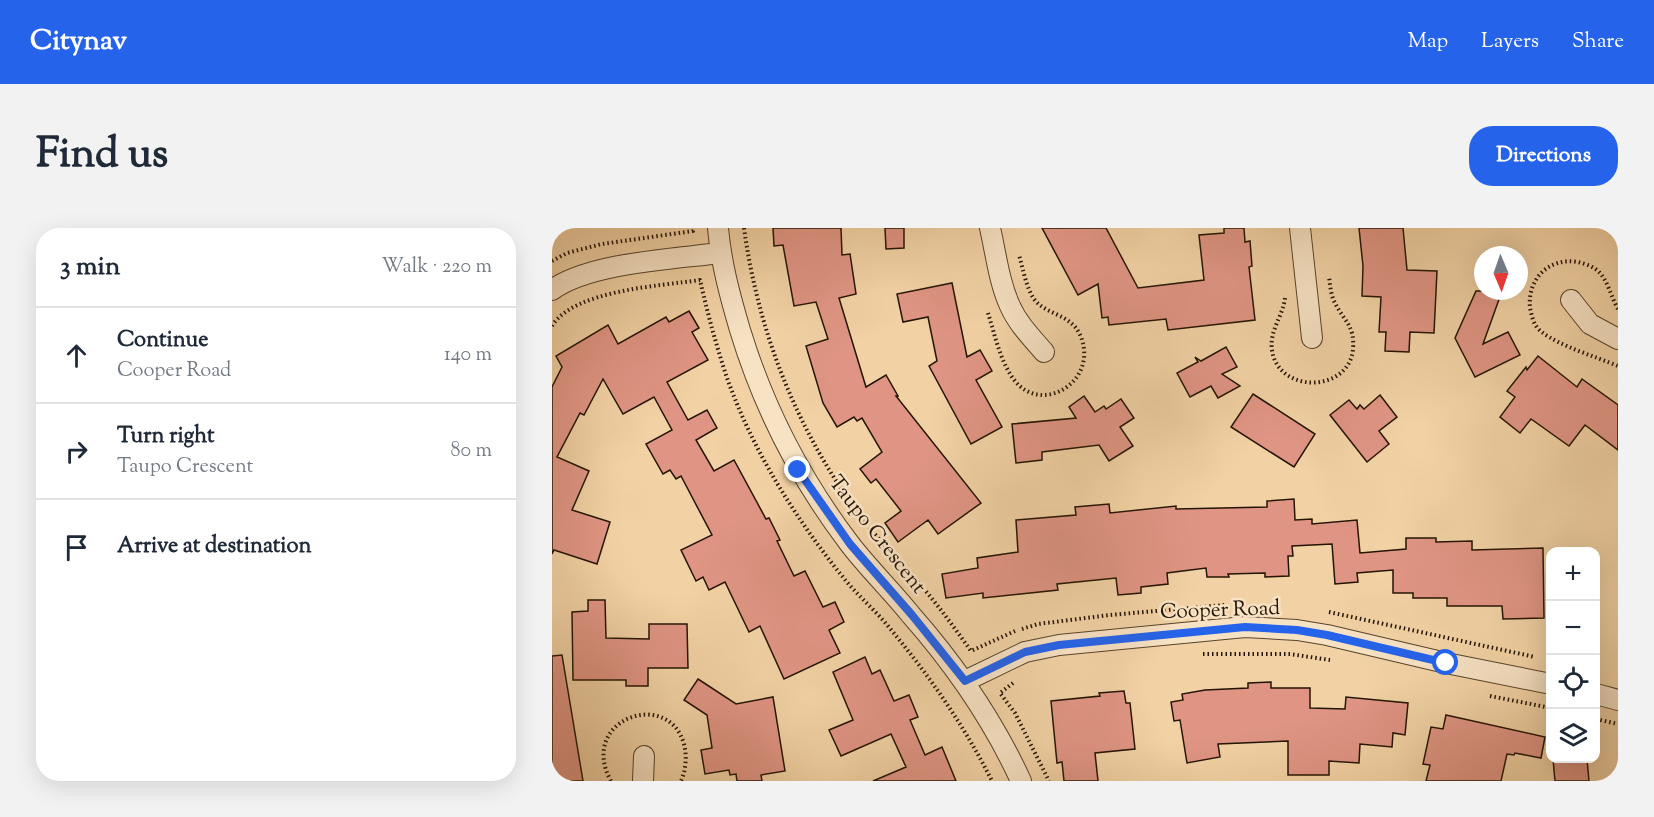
<!DOCTYPE html>
<html lang="en">
<head>
<meta charset="utf-8">
<style>
	:root { --surface:#fff; --page:#f2f2f3; --text:#1f2937; --muted:#747a83; --line:#e0e1e3; --accent:#2563eb }
	body { margin:0; font-family:"Sorts Mill Goudy",serif; background:var(--page); color:var(--text) }
	.controls { position:absolute; right:18px; bottom:18px; display:grid; overflow:hidden; border-radius:12px; box-shadow:0 6px 24px #0002 }
	.controls button { width:54px; height:54px; display:grid; place-items:center; padding:0; border:0; border-bottom:2px solid var(--line); background:var(--surface); color:var(--text); font:30px sans-serif }
	.compass { position:absolute; left:922px; top:18px; width:54px; height:54px; border-radius:50%; background:var(--surface); box-shadow:0 6px 24px #0002; rotate:178deg }
	.stop { position:absolute; width:18px; height:18px; margin:-14px; border:4px solid #2563eb; border-radius:50%; background:#fff }
	.stop.end { background:#2563eb; border-color:#fff; box-shadow:0 2px 6px #0008 }
	.list { margin:0; padding:0; list-style:none }
	h2 { display:flex; justify-content:space-between; align-items:center; height:78px; margin:0; padding:0 24px; font-size:26px }
	h2 small { font-size:20px; font-weight:400; color:var(--muted) }
	.list li { display:grid; grid-template-columns:39px 1fr auto; gap:18px; align-items:center; box-sizing:border-box; height:96px; padding:0 24px; border-top:2px solid var(--line) }
	.list b { display:block; font-size:22px; white-space:nowrap }
	.list p { margin:0; font-size:20px; white-space:nowrap; color:var(--muted) }
	.list em { font-size:20px; font-style:normal; color:var(--muted) }
	.icon { flex:none; width:33px; height:33px; fill:none; stroke:currentColor; stroke-width:2; stroke-linecap:round; stroke-linejoin:round }
	.map { position:relative; flex:none; width:1066px; height:553px; overflow:hidden; border-radius:24px }
	header { display:flex; align-items:center; gap:36px; box-sizing:border-box; height:84px; padding:0 30px; background:var(--accent); color:#fff }
	header strong { font-size:28px }
	nav { display:flex; gap:33px; margin-inline-start:auto; font-size:21px }
	.intro { display:flex; align-items:center; justify-content:space-between; box-sizing:border-box; height:144px; padding:0 36px }
	h1 { margin:0; font-size:42px }
	.button { padding:15px 27px; border-radius:24px; background:var(--accent); color:#fff; font-size:21px; font-weight:700 }
	main { display:flex; gap:36px; padding:0 36px }
	aside { flex:1; background:var(--surface); border-radius:24px; box-shadow:0 6px 24px #0002 }
	.map>svg:first-child { display:block }
</style>
</head>
<body>
<header>
<strong>Citynav</strong>
<nav><a>Map</a><a>Layers</a><a>Share</a></nav>
</header>
<div class="intro"><h1>Find us</h1><a class="button">Directions</a></div>
<main>
<aside>
<h2>3 min<small>Walk · 220 m</small></h2>
<ul class="list">
<li><svg class="icon" aria-label="ahead" viewBox="0 0 24 24"><path d="M12 20V5M6 11l6-6 6 6"/></svg><div><b>Continue</b><p>Cooper Road</p></div><em>140 m</em></li>
<li><svg class="icon" aria-label="right" viewBox="0 0 24 24"><path d="M7 20v-9h11M14 6l5 5-5 5"/></svg><div><b>Turn right</b><p>Taupo Crescent</p></div><em>80 m</em></li>
<li><svg class="icon" aria-label="arrive" viewBox="0 0 24 24"><path d="M6 21V4h12l-3 4 3 4H6"/></svg><div><b>Arrive at destination</b></div></li>
</ul>
</aside>
<div class="map">
<svg width="1066" height="553" viewBox="0 0 1066 553">
	<rect width="100%" height="100%" fill="#f2d2a5"/>
	<filter id="stains"><feTurbulence type="fractalNoise" baseFrequency=".00333" numOctaves="4"/><feColorMatrix values="0 0 0 0 .2 0 0 0 0 .09 0 0 0 0 .02 0 0 0 .5 -.17"/></filter>
	<radialGradient id="worn" r=".72"><stop offset=".6" stop-color="#630" stop-opacity="0"/><stop offset="1" stop-color="#630" stop-opacity=".3"/></radialGradient>
	<!-- building -->
	<g fill="#e09584" stroke="#241402" stroke-width="1.5">
		<path d="M221,0H289L290,27L298,26L304,66L287,70L314,159L334,147L346,168H344L429,275L386,306L376,292L346,314L333,295L349,283L324,251L319,255L308,241L330,224L310,190L305,193L302,189L285,199L271,175L254,118L276,111L264,74L242,78L231,17L222,18Z"/>
		<path d="M333,0H352V20L334,21Z"/>
		<path d="M490,0H554L586,60L652,52L647,7L672,5V0H692L693,14L698,13L700,38L697,39L703,92L616,102L614,91L557,97L556,89L550,90L546,56L526,67Z"/>
		<path d="M807,0H851L855,42L885,43L882,105L858,104L857,124L833,123L834,104H827L829,69L810,68L811,38Z"/>
		<path d="M400,55L415,129L428,122L440,143L424,152L450,199L419,216L377,138L385,133L376,89L351,94L345,66Z"/>
		<path d="M924,63H950L931,116L956,104L968,127L923,149L903,110Z"/>
		<path d="M137,83L147,100L140,104L156,132L115,154L136,192L155,182L165,200L144,212L162,243L182,232L214,291L217,290L228,312L225,313L242,348L253,343L271,379L283,374L292,394L277,402L288,425L232,451L208,398L197,404L173,354L157,362L151,349L144,353L129,322L160,307L129,248L124,251L118,242L111,246L94,216L120,202L102,169L71,186L51,151L32,187L28,185L5,229L37,243L20,282L58,294L45,336L2,322L0,326V159L10,139L4,128L56,97L66,116L114,89L117,94Z"/>
		<path d="M674,119L685,139L670,146L688,158L666,170L659,158L638,169L625,145L646,134L643,129L649,133Z"/>
		<path d="M986,128L1025,159L1030,151L1066,177V222L1033,197L1017,218L979,191L968,205L948,189L963,169L955,163L974,139L975,142Z"/>
		<path d="M701,166L763,206L742,239L679,199Z"/>
		<path d="M828,167L845,189L827,203L837,216L815,234L778,187L797,172L805,181L808,177L812,181Z"/>
		<path d="M532,168L543,184L552,178L554,181L569,171L582,190L568,199L581,218L557,233L547,217L490,224V232L464,235L460,196L524,190L517,179Z"/>
		<path d="M742,271L743,292L760,291V296L805,292L808,325L854,321V310H884V314L920,313V322L991,320L992,390L951,391L950,378H895V370H861V365H841V342L805,345L806,354L783,356L780,316L740,318L741,328H736L737,348L713,349V345L676,346L677,349H655L654,340L615,345L616,356L589,359V365L566,367L564,350L505,356L506,362L431,370V365L394,370L390,346L426,340L425,330L466,324L464,292L524,287L523,279L557,276L558,285L624,278V281L715,279V273Z"/>
		<path d="M36,372H53L54,410L97,411V396H135L136,440H96V458H74V452H21L20,384L36,383Z"/>
		<path d="M10,427L31,553H0V428Z"/>
		<path d="M313,429L320,446L328,442L342,473L357,467L366,489L358,492L373,527L390,519L404,553H321L354,539L339,506L289,528L277,502L301,492L281,444Z"/>
		<path d="M146,451L184,476L221,469L233,543L209,547L210,553H185L184,546L178,547L177,542L153,546L149,522L160,520L155,487L132,472Z"/>
		<path d="M719,454V460H758V480L793,481L794,469L856,475L853,507L841,505L840,519L808,516L807,535L777,533V547H736V513L666,516L668,529L635,535L628,492L622,493L619,474L631,472L630,466L653,462L696,460V455Z"/>
		<path d="M572,463L574,475H578L583,521L543,525L546,553H512L510,534L505,535L499,473L548,468L547,465Z"/>
		<path d="M894,487L993,509L989,530L963,525L962,527L955,526L949,553H874L878,537L871,536L879,499L891,501Z"/>
		<path d="M1001,531H1035L1037,553H1003Z"/>
	</g>
	<g fill="none" stroke-linecap="round" stroke-linejoin="round">
		<!-- street casing -->
		<g stroke="#58442b" stroke-width="22">
			<g id="street">
				<path d="M166,0C169,35 178,68 188,102C212,181 247,249 297,315C316,340 339,362 359,387C403,437 441,492 469,553"/>
				<path d="M438,0C444,26 447,54 458,78C466,96 480,110 492,124"/>
				<path d="M748,0L760,110"/>
				<path d="M0,62C37,35 121,31 168,25"/>
				<path d="M1019,72L1038,96L1066,111"/>
				<path d="M413,453L473,424L507,417L693,399L745,402L775,407L894,435L999,456"/>
				<path d="M1044,466L1066,472"/>
				<path d="M91,553L92,528"/>
			</g>
		</g>
		<!-- path -->
		<g stroke="#241402" stroke-width="4" stroke-dasharray="1.5 3" stroke-linecap="butt">
			<path d="M192,0C206,102 243,198 304,282C324,310 349,335 372,361C389,381 404,402 419,423L463,403"/>
			<path d="M0,33L15,25L50,16L141,3V0"/>
			<path d="M733,70C731,88 717,103 720,122C726,166 797,165 801,121C803,98 792,93 783,75C779,68 778,57 777,48"/>
			<path d="M1066,81C1059,69 1056,53 1047,44C1041,38 1033,36 1026,34C997,29 975,51 978,80C980,89 982,99 990,104C1007,118 1045,129 1066,138"/>
			<path d="M436,85C443,107 448,134 463,153C488,184 536,159 532,121C527,84 496,90 482,71C474,59 471,41 467,27"/>
			<path d="M0,98C22,62 108,58 148,52C155,83 163,113 173,144C198,218 241,287 290,348C304,366 322,381 336,398C376,446 412,497 440,553"/>
			<path d="M777,384L983,429"/>
			<path d="M470,401L486,396L558,387L673,377"/>
			<path d="M651,426H738L778,432"/>
			<path d="M461,455L448,465L463,485L497,553"/>
			<path d="M938,468L999,480"/>
			<path d="M1044,491L1066,496"/>
			<path d="M59,553C25,492 116,459 132,516C135,528 134,542 129,553"/>
		</g>
		<!-- street -->
		<use href="#street" stroke="#f7e2c4" stroke-width="20"/>
	</g>
	<g fill="none" stroke-linecap="round" stroke-linejoin="round">
		<!-- route -->
		<path stroke="#2563eb" stroke-width="8" d="M246,242L298,316L360,387L413,453L473,424L507,417L693,399L745,402L775,407L894,435"/>
	</g>
	<g text-anchor="middle" stroke-width="5" stroke-linejoin="round" paint-order="stroke">
		<!-- street labels -->
		<g font-size="21" fill="#241402" stroke="#f7e2c4">
			<text transform="translate(326 306) rotate(52)" y="7">Taupo Crescent</text>
			<text transform="translate(668 381) rotate(-2)" y="7">Cooper Road</text>
		</g>
	</g>
	<rect width="100%" height="100%" filter="url(#stains)"/>
	<rect width="100%" height="100%" fill="url(#worn)"/>
</svg>
<div class="controls">
<button>+</button>
<button>−</button>
<button><svg class="icon" aria-label="locate" viewBox="0 0 24 24"><circle cx="12" cy="12" r="6"/><path d="M12 2v4M12 18v4M2 12h4M18 12h4"/></svg></button>
<button><svg class="icon" aria-label="layers" viewBox="0 0 24 24"><path d="M12 4l9 5-9 5-9-5zM3 14l9 5 9-5"/></svg></button>
</div>
<svg class="compass" viewBox="-18 -18 36 36"><path d="M0-13l5 13h-10z" fill="#e53935"/><path d="M0 13l5-13h-10z" fill="#747a83"/></svg>
<div class="stop" style="left:894px;top:435px"></div>
<div class="stop end" style="left:246px;top:242px"></div>
</div>
</main>
</body>
</html>
